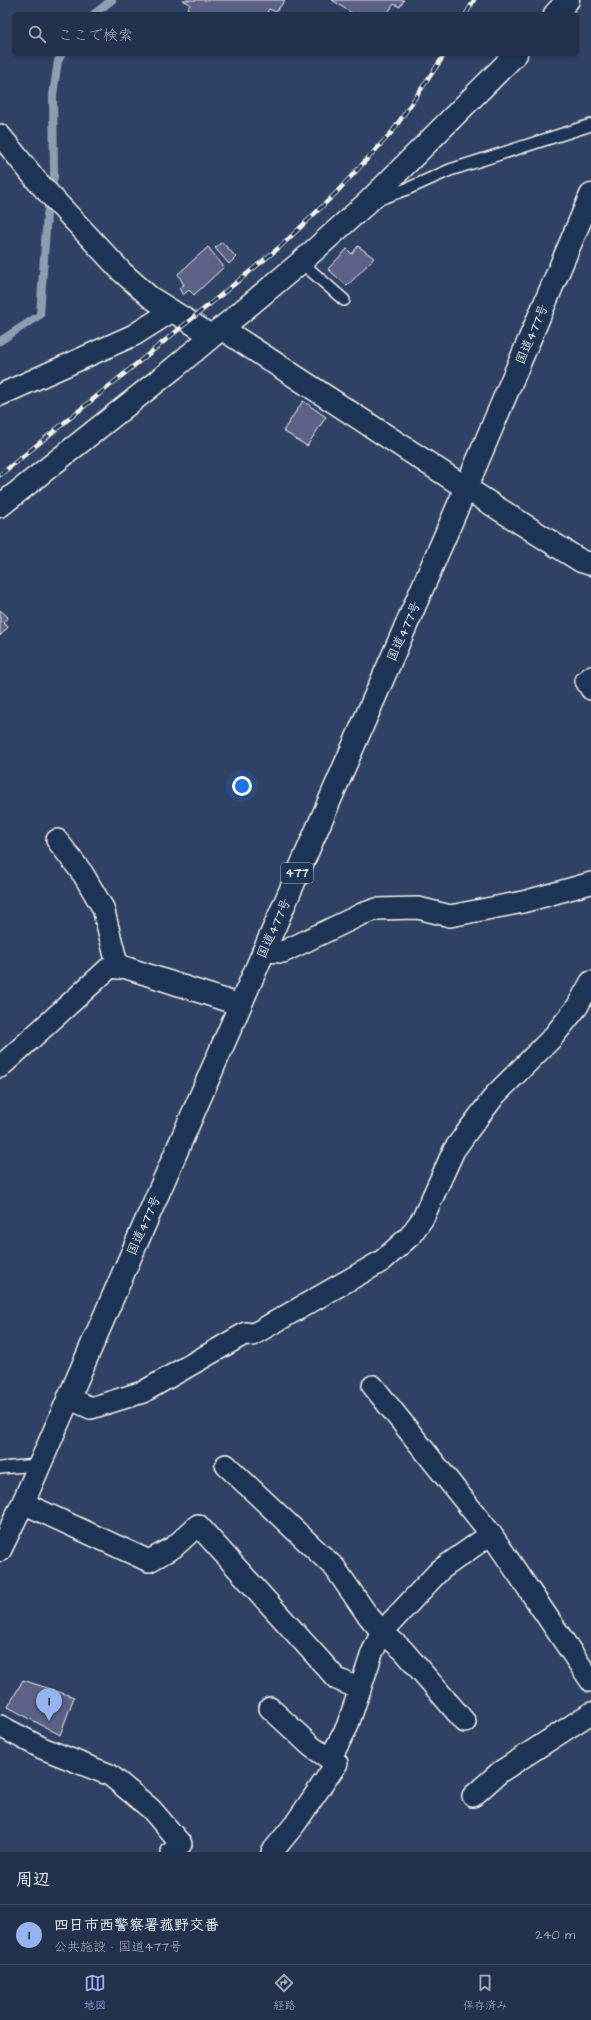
<!DOCTYPE html>
<html lang="ja">
<head>
<meta charset="utf-8">
<style>
	:root { --surface:#23324c; --page:#2f3e56; --text:#f1f3f6; --muted:#a3aab5; --line:#404d64; --accent:#95b2f1 }
	body { margin:0; font-family:"Architects Daughter","Klee One",sans-serif; background:var(--page); color:var(--text) }
	.you { position:absolute; left:242px; top:786px; width:14px; height:14px; margin:-10px; border:3px solid #fff; border-radius:50%; background:#1a73e8; box-shadow:0 0 0 6px #1a73e833 }
	.badge { display:grid; place-items:center; width:26px; height:26px; border-radius:50%; background:var(--accent); color:#111; font-size:13px; font-weight:700 }
	.pin { position:absolute; translate:-50% -33px; filter:drop-shadow(0 1px 2px #0008) }
	.pin::after { content:''; position:absolute; top:21px; width:14px; height:12px; background:inherit; clip-path:polygon(0 0,100% 0,50% 100%) }
	.list { margin:0; padding:0; list-style:none }
	h2 { display:flex; justify-content:space-between; align-items:center; height:52px; margin:0; padding:0 16px; font-size:17px }
	h2 small { font-size:13px; font-weight:400; color:var(--muted) }
	.list li { display:grid; grid-template-columns:26px 1fr auto; gap:12px; align-items:center; box-sizing:border-box; height:60px; padding:0 16px; border-top:1px solid var(--line) }
	.list b { display:block; font-size:15px; white-space:nowrap }
	.list p { margin:0; font-size:13px; white-space:nowrap; color:var(--muted) }
	.list em { font-size:13px; font-style:normal; color:var(--muted) }
	.icon { flex:none; width:22px; height:22px; fill:none; stroke:currentColor; stroke-width:2; stroke-linecap:round; stroke-linejoin:round }
	.map { position:relative; flex:none; width:591px; height:1852px; overflow:hidden }
	.search { position:absolute; background:var(--surface); box-shadow:0 1px 3px #0004; left:12px; right:12px; top:12px; height:44px; display:flex; align-items:center; gap:10px; box-sizing:border-box; padding:0 14px; border-radius:6px; color:var(--muted); font-size:15px }
	.sheet { height:112px; background:var(--surface) }
	nav { display:flex; justify-content:space-around; align-items:center; box-sizing:border-box; height:56px; border-top:1px solid var(--line); background:var(--surface); font-size:11px; color:var(--muted) }
	nav a { display:grid; justify-items:center; gap:2px }
	nav .on { color:var(--accent) }
	.map>svg:first-child { display:block }
</style>
</head>
<body>
<div class="map">
<svg width="591" height="1852" viewBox="0 0 591 1852">
	<rect width="100%" height="100%" fill="#2f4265"/>
	<filter id="ink" filterUnits="userSpaceOnUse"><feTurbulence type="fractalNoise" baseFrequency=".025" numOctaves="2"/><feDisplacementMap in="SourceGraphic" scale="8" xChannelSelector="R" yChannelSelector="G"/><feConvolveMatrix kernelMatrix="1 2 1 2 8 2 1 2 1" color-interpolation-filters="sRGB"/></filter>
	<g filter="url(#ink)">
		<g fill="none" stroke-linecap="round" stroke-linejoin="round">
			<!-- stream -->
			<g stroke="#8c9fb2" stroke-width="8">
				<path d="M94,14L112,0"/>
				<path d="M0,341L40,315L47,215L54,176L53,95L58,61L62,54"/>
			</g>
		</g>
		<!-- building -->
		<g fill="#5b6287" stroke="#f4f1e8">
			<path d="M183,0H285L276,12L269,9L266,14H188L186,13L190,4Z"/>
			<path d="M332,0H404L400,7L394,4L387,14H353Z"/>
			<path d="M222,242L236,257L229,264L215,248Z"/>
			<path d="M358,246L374,258L347,286L328,269L347,249L352,254Z"/>
			<path d="M208,247L224,267L194,295L189,290L183,295L179,288L184,285L178,274Z"/>
			<path d="M303,401L326,417L307,446L283,431Z"/>
			<path d="M0,610L8,617L3,623L8,627L0,636Z"/>
			<path d="M23,1680L74,1697L60,1735L8,1707Z"/>
		</g>
		<g fill="none" stroke-linecap="round" stroke-linejoin="round">
			<!-- lane casing -->
			<g stroke="#f4f1e8" stroke-width="14">
				<g id="lane">
					<path d="M377,200L407,189L450,170L591,125"/>
					<path d="M301,262L344,300"/>
					<path d="M0,1468L38,1465"/>
				</g>
			</g>
			<!-- street casing -->
			<g stroke="#f4f1e8" stroke-width="24">
				<g id="street">
					<path d="M0,135L37,181L122,272L150,297L212,336"/>
					<path d="M0,395L134,335L172,311"/>
					<path d="M591,677L586,681L591,689"/>
					<path d="M57,840L83,874L103,908L118,968"/>
					<path d="M263,951L283,952L362,914L377,909L418,908L450,916L523,902L591,883"/>
					<path d="M0,1067L109,968L124,967L240,1005"/>
					<path d="M373,1386L491,1534L591,1681"/>
					<path d="M68,1398L91,1408L143,1392L246,1333L252,1335L382,1261L410,1236L423,1218L454,1150L467,1132L496,1094L552,1038L577,1007L591,982"/>
					<path d="M226,1465L335,1568L366,1613L382,1632L403,1650L465,1722"/>
					<path d="M23,1503L149,1561L174,1547L198,1525L337,1679L360,1689L347,1727L330,1759L337,1763L295,1824L272,1852"/>
					<path d="M360,1689L372,1653L382,1632L440,1570L491,1534"/>
					<path d="M270,1708L312,1747L330,1759"/>
					<path d="M0,1726L42,1748L110,1775L151,1809L181,1844L172,1852"/>
					<path d="M473,1796L500,1772L591,1713"/>
				</g>
			</g>
			<!-- secondary casing -->
			<g stroke="#f4f1e8" stroke-width="25">
				<g id="secondary">
					<path d="M555,14L568,0"/>
					<path d="M221,328L466,488L557,546L581,561L591,564"/>
					<path d="M0,506L174,368L301,262L367,203L516,54"/>
				</g>
			</g>
			<!-- highway casing -->
			<g stroke="#f4f1e8" stroke-width="25">
				<path id="highway" d="M0,1550L23,1503L466,488L591,195"/>
			</g>
			<!-- lane -->
			<use href="#lane" stroke="#1d3557" stroke-width="11"/>
			<!-- street -->
			<use href="#street" stroke="#1d3557" stroke-width="21"/>
			<!-- secondary -->
			<use href="#secondary" stroke="#1d3557" stroke-width="22"/>
			<!-- highway -->
			<use href="#highway" stroke="#1d3557" stroke-width="22"/>
			<!-- rail casing -->
			<g stroke="#f4f1e8" stroke-width="4.5">
				<g id="rail">
					<path d="M466,14L474,0"/>
					<path d="M0,475L281,246L334,195L392,132L445,54"/>
				</g>
			</g>
			<!-- rail -->
			<use href="#rail" stroke="#1d3557" stroke-width="3" stroke-dasharray="9" stroke-linecap="butt"/>
		</g>
	</g>
	<g text-anchor="middle" stroke-width="4" stroke-linejoin="round" paint-order="stroke">
		<!-- shield labels -->
		<rect fill="#1d3557" stroke="#b4b9bc" stroke-width="1" x="281" y="863" width="32" height="20" rx="3"/>
		<g font-size="12" font-weight="bold" fill="#f4f1e8">
			<text x="297" y="877">477</text>
		</g>
		<!-- street labels -->
		<g font-size="13" fill="#f4f1e8" stroke="#1d3557">
			<text transform="translate(531 334) rotate(-67)" y="5">国道477号</text>
			<text transform="translate(403 631) rotate(-66)" y="5">国道477号</text>
			<text transform="translate(273 928) rotate(-66)" y="5">国道477号</text>
			<text transform="translate(143 1225) rotate(-66)" y="5">国道477号</text>
		</g>
	</g>
</svg>
<div class="you"></div>
<div class="pin badge" style="left:49px;top:1721px">1</div>
<div class="search"><svg class="icon" aria-label="search" viewBox="0 0 24 24"><circle cx="10" cy="10" r="6"/><path d="M15 15l6 6"/></svg>ここで検索</div>
</div>
<section class="sheet">
<h2>周辺<small></small></h2>
<ul class="list">
<li><span class="badge">1</span><div><b>四日市西警察署菰野交番</b><p>公共施設 · 国道477号</p></div><em>240 m</em></li>
</ul>
</section>
<nav>
<a class="on"><svg class="icon" aria-label="map" viewBox="0 0 24 24"><path d="M3 6l6-2 6 2 6-2v14l-6 2-6-2-6 2zM9 4v14M15 6v14"/></svg>地図</a>
<a><svg class="icon" aria-label="directions" viewBox="0 0 24 24"><path d="M12 3l9 9-9 9-9-9zM9 14v-3h6M13 9l2 2-2 2"/></svg>経路</a>
<a><svg class="icon" aria-label="saved" viewBox="0 0 24 24"><path d="M7 4h10v16l-5-4-5 4z"/></svg>保存済み</a>
</nav>
</body>
</html>
